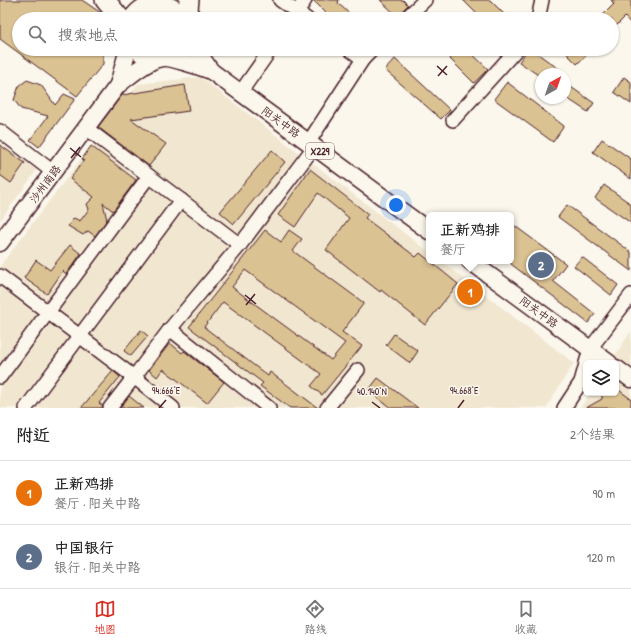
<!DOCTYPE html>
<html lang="zh">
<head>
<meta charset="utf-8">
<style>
	:root { --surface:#fff; --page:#f2f2f2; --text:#222; --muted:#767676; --line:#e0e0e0; --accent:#d93025 }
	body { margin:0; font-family:"Patrick Hand","LXGW WenKai TC",sans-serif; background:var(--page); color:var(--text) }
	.controls { position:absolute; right:12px; bottom:12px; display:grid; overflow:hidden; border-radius:6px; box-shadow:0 1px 3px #0004 }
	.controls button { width:36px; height:36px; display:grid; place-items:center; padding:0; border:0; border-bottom:1px solid var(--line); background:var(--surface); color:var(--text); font:20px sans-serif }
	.compass { position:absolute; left:535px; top:68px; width:36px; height:36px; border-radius:50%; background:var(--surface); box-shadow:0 1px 3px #0004; rotate:40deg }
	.you { position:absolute; left:396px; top:205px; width:14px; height:14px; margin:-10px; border:3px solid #fff; border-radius:50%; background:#1a73e8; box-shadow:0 0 0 6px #1a73e833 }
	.badge { display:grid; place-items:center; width:26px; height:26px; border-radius:50%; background:var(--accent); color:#fff; font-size:13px; font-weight:700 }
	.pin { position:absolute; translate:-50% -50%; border:2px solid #fff; box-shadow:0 1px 4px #0006 }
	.popup { position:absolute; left:426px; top:212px; width:88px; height:52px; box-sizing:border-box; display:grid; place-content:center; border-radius:6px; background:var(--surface); filter:drop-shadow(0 1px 3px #0005); font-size:13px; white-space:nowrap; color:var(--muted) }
	.popup b { font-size:15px; color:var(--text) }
	.popup::after { content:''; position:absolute; left:50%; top:100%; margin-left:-8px; border:8px solid transparent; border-top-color:var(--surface) }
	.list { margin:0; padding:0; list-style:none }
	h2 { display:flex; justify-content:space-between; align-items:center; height:52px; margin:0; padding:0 16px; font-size:17px }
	h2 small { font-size:13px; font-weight:400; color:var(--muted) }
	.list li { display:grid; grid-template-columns:26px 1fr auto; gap:12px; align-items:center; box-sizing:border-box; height:64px; padding:0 16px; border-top:1px solid var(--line) }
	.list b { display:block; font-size:15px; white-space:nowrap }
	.list p { margin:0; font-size:13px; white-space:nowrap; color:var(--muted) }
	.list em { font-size:13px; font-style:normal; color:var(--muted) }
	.icon { flex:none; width:22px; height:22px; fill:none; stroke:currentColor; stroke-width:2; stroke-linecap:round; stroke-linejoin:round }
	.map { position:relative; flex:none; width:631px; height:408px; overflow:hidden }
	.search { position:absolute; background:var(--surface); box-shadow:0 1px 3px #0004; left:12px; right:12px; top:12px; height:44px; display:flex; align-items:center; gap:10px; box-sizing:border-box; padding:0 14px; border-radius:22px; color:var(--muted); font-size:15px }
	.sheet { height:180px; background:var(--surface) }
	nav { display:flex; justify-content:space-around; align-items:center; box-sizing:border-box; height:56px; border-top:1px solid var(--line); background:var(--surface); font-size:11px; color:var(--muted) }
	nav a { display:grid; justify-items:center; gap:2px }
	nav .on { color:var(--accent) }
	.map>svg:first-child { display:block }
</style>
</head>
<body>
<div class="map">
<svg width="631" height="408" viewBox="0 0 631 408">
	<rect width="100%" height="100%" fill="#fbf7ec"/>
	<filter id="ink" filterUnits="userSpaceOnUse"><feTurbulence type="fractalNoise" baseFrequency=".025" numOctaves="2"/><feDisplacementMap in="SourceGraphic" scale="8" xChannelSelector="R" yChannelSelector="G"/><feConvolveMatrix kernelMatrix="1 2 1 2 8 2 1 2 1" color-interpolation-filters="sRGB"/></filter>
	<g filter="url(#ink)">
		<!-- built -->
		<g fill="#f1e7d1">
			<path d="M200,77L429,252V261H441L574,363L546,408H0V266L138,84Z"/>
			<path d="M0,143L37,170L0,221Z"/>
			<path d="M631,331V408H580L590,393H616V363H610Z"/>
		</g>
		<!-- building -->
		<g fill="#dbc292" stroke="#4a1f2b" fill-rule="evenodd">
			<path d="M0,0H82L101,13V19H19V49H103V64L77,96L0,39Z"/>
			<path d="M313,0H339L338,3L355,19H332Z"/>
			<path d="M380,0H403L408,5L397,16Z"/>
			<path d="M463,0H490L509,19H482Z"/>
			<path d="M611,0H631V24L625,17L612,30V19H599L614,4Z"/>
			<path d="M440,49H467L488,69L474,83Z"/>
			<path d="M528,49H531L566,74H541V77L519,62Z"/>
			<path d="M562,49H593L577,64Z"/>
			<path d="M395,59L450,110L441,119L385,70Z"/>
			<path d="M624,77L631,82V104L614,92Z"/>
			<path d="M27,80L41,85L55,105L64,94L75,99L39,147L30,140L48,116L21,109L14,100L19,86Z"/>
			<path d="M507,82L564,126L553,142L494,99Z"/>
			<path d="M565,83L594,103L588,112L565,97Z"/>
			<path d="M185,85L189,111L131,119L166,144L149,166L98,127L122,95Z"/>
			<path d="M602,139L631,159V179L593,152Z"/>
			<path d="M0,145L25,163L11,183L0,175Z"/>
			<path d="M91,146L136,180L113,211L103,203L107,220L95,236L88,231L83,235L68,226L74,218L80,221L89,209L87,204L94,197L70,179L84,160L82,159Z"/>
			<path d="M272,150L285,162L234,224L220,212Z"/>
			<path d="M310,169L368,214L365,218L416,257L420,253L458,284L425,325L381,290L380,292L326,250L349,218L318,193L295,227L278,215Z"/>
			<path d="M604,185L631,204V223L595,198Z"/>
			<path d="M567,205L631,252V271L558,217Z"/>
			<path d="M511,223L566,264L553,281L595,314L588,323L511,264Z"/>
			<path d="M265,230L281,242L289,230L302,239L293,251L364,303L342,332L362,346L322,395L311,386L321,374L223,302L204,327L268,376L270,372L318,408H290L260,386L263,383L189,327ZM245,270L345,343L331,360L232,287Z"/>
			<path d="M70,245L81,254L66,274L63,271L47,294L24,278L36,260L50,270Z"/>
			<path d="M582,257L618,285L611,295L574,266Z"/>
			<path d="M141,330L148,336L131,356L124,351Z"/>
			<path d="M394,334L418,351L410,363L386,345Z"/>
			<path d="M170,343L182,353L184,351L224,382L207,403L163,369L157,377L149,370Z"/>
			<path d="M113,371L120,377L99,403L103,406L102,408H81Z"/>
			<path d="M378,378L418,408H391L368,391Z"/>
			<path d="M616,388L631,399V408H586L602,399V393H616Z"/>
			<path d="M129,396L144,408H120Z"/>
		</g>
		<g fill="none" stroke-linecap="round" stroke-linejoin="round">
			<!-- minor casing -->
			<g stroke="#4a1f2b" stroke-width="16">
				<g id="minor">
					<path d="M280,0L307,19"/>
					<path d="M293,19L305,0"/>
					<path d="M405,19L425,0"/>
					<path d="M538,19L542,0"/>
					<path d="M349,49L363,59"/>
					<path d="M240,93L271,49"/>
					<path d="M453,120L517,49"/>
					<path d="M86,128L240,245"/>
					<path d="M0,131L53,172"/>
					<path d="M308,143L363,59L373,49"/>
					<path d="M0,276L134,377L110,408"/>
					<path d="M170,329L269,408"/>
					<path d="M586,363L590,349L631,295"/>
					<path d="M0,377L149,176"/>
					<path d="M26,408L181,200"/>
					<path d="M173,408L134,377L170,329L240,245L314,147"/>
					<path d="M327,408L358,370"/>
					<path d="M564,408L581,382L586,364"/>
				</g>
			</g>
			<!-- major casing -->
			<g stroke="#4a1f2b" stroke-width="19">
				<g id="major">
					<path d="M196,49L211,71"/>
					<path d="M118,85L128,49"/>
					<path d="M0,243L118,85C130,76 145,62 160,58C168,56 201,67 211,71L429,231"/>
					<path d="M470,261L609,363"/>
					<path d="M616,368L631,379"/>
				</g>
			</g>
			<!-- highway casing -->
			<g stroke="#4a1f2b" stroke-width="22">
				<g id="highway">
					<path d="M105,0L121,19"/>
					<path d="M133,19C145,0 170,0 183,19"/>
					<path d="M187,19L189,0"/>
					<path d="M138,49C150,61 166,59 178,49"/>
				</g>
			</g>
			<!-- minor -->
			<use href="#minor" stroke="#fbf7ec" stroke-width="13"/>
			<!-- major -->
			<use href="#major" stroke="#fbf7ec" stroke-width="16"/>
			<!-- highway -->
			<use href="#highway" stroke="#fbf7ec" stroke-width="19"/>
		</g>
	</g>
	<!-- ticks -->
	<path fill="none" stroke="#4a1f2b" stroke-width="1.5" d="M437,66L447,75M438,76L447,66M70,148L81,157M71,158L80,147M245,295L256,304M246,305L255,294M372,402L380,408M159,408L166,400M458,408L464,400"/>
	<g text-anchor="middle" stroke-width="3" stroke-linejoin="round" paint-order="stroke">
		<!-- shield labels -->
		<rect fill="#fbf7ec" stroke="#7f6065" stroke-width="1" x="306" y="143" width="28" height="16" rx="3"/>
		<g font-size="10" font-weight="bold" fill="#4a1f2b">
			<text x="320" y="155">X229</text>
		</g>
		<!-- street labels -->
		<g font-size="11" fill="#4a1f2b" stroke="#fbf7ec">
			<text transform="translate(281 122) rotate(36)" y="4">阳关中路</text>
			<text transform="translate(45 184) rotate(-53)" y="4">沙州南路</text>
			<text transform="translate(539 312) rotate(36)" y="4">阳关中路</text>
		</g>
	</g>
	<g font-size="10" text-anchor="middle" fill="#4a1f2b" stroke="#fbf7ec" stroke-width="3" stroke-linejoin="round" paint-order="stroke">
		<text x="166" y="394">94.666°E</text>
		<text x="464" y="394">94.668°E</text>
		<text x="372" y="395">40.140°N</text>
	</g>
</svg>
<div class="controls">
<button><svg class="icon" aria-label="layers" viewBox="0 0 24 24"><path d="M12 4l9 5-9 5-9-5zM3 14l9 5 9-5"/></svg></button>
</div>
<svg class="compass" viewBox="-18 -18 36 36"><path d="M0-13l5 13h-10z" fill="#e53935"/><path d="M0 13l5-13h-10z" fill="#767676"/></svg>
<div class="you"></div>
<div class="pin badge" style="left:470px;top:292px;background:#e8710a">1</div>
<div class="popup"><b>正新鸡排</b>餐厅</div>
<div class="pin badge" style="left:541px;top:265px;background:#5c6f8a">2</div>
<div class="search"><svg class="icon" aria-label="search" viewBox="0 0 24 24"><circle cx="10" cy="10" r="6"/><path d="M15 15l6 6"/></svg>搜索地点</div>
</div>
<section class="sheet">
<h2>附近<small>2个结果</small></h2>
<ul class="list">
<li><span class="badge" style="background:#e8710a">1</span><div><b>正新鸡排</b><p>餐厅 · 阳关中路</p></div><em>90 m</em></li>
<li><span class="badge" style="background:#5c6f8a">2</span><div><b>中国银行</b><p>银行 · 阳关中路</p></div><em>120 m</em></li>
</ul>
</section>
<nav>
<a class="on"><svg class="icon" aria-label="map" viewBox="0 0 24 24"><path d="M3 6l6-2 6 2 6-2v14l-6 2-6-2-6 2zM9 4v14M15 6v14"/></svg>地图</a>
<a><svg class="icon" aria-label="directions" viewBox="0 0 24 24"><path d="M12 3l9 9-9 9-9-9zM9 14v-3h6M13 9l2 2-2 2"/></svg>路线</a>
<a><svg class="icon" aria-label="saved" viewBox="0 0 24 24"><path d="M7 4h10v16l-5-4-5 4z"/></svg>收藏</a>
</nav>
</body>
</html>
